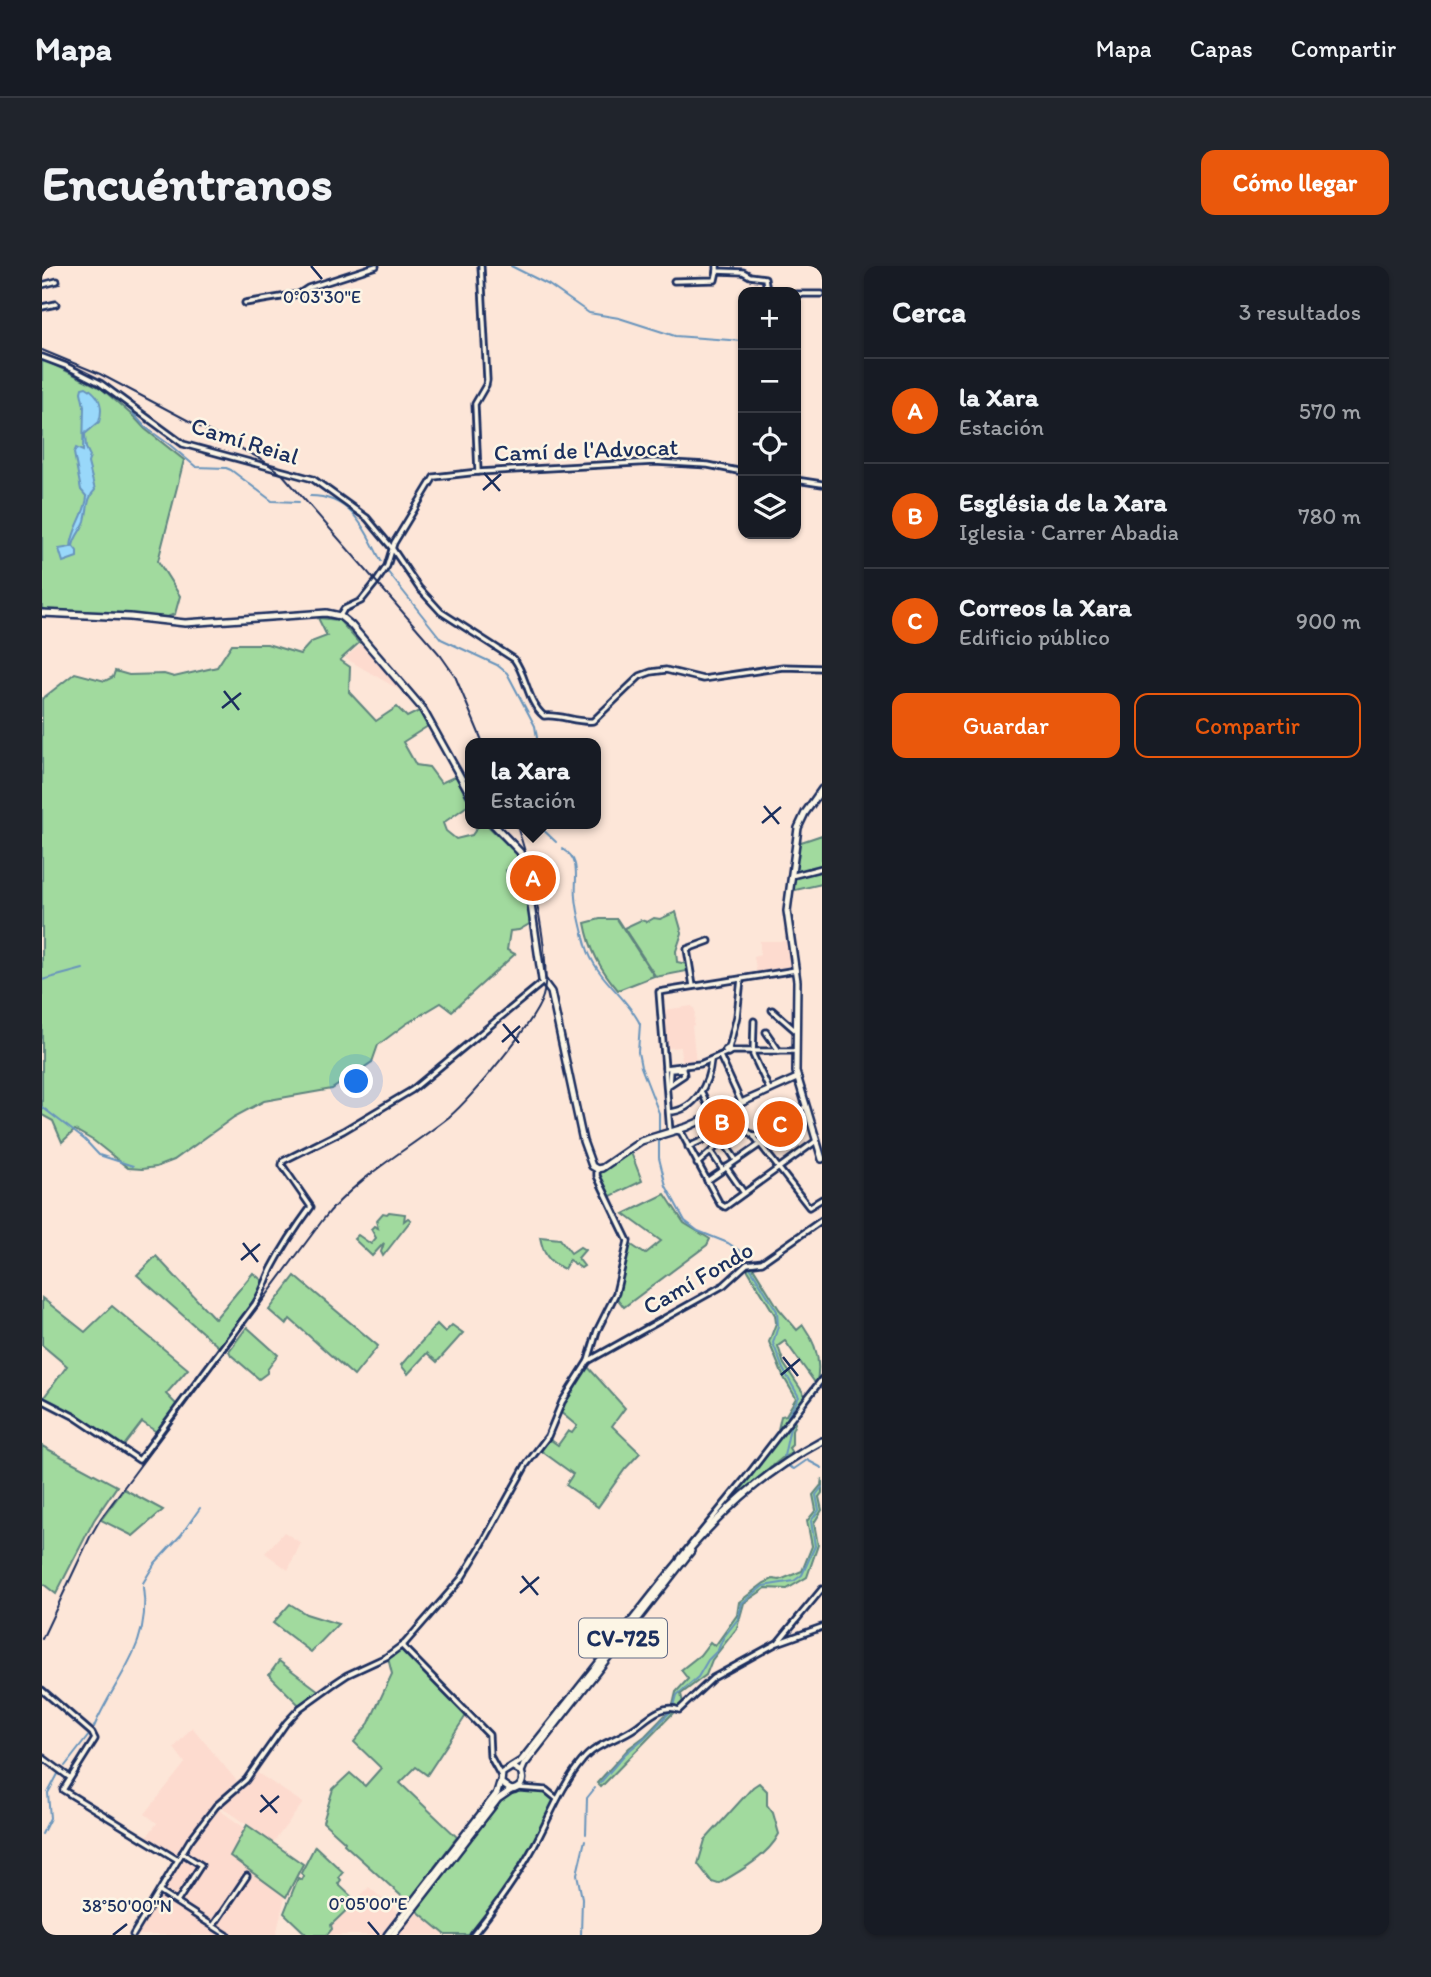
<!DOCTYPE html>
<html lang="es">
<head>
<meta charset="utf-8">
<style>
	:root { --surface:#171b24; --page:#20242c; --text:#f1f3f6; --muted:#9ea1a6; --line:#363941; --accent:#ea580c }
	body { margin:0; font-family:Itim,sans-serif; background:var(--page); color:var(--text) }
	.controls { position:absolute; right:21px; top:21px; display:grid; overflow:hidden; border-radius:14px; box-shadow:0 2px 5px #0004 }
	.controls button { width:63px; height:63px; display:grid; place-items:center; padding:0; border:0; border-bottom:2px solid var(--line); background:var(--surface); color:var(--text); font:35px sans-serif }
	.you { position:absolute; left:315px; top:816px; width:24px; height:24px; margin:-18px; border:5px solid #fff; border-radius:50%; background:#1a73e8; box-shadow:0 0 0 10px #1a73e833 }
	.badge { display:grid; place-items:center; width:46px; height:46px; border-radius:50%; background:var(--accent); color:#fff; font-size:23px; font-weight:700 }
	.pin { position:absolute; translate:-50% -50%; border:4px solid #fff; box-shadow:0 2px 7px #0006 }
	.popup { position:absolute; left:423px; top:472px; width:136px; height:91px; box-sizing:border-box; display:grid; place-content:center; border-radius:14px; background:var(--surface); filter:drop-shadow(0 2px 5px #0005); font-size:23px; white-space:nowrap; color:var(--muted) }
	.popup b { font-size:26px; color:var(--text) }
	.popup::after { content:''; position:absolute; left:50%; top:100%; margin-left:-14px; border:14px solid transparent; border-top-color:var(--surface) }
	.list { margin:0; padding:0; list-style:none }
	h2 { display:flex; justify-content:space-between; align-items:center; height:91px; margin:0; padding:0 28px; font-size:30px }
	h2 small { font-size:23px; font-weight:400; color:var(--muted) }
	.list li { display:grid; grid-template-columns:46px 1fr auto; gap:21px; align-items:center; box-sizing:border-box; height:105px; padding:0 28px; border-top:2px solid var(--line) }
	.list b { display:block; font-size:26px; white-space:nowrap }
	.list p { margin:0; font-size:23px; white-space:nowrap; color:var(--muted) }
	.list em { font-size:23px; font-style:normal; color:var(--muted) }
	.actions { display:flex; gap:14px; padding:21px 28px }
	.actions a { flex:1; padding:16px 0; border:2px solid var(--accent); border-radius:14px; text-align:center; font-size:24px; color:var(--accent) }
	.actions .main { background:var(--accent); color:#fff }
	.icon { flex:none; width:38px; height:38px; fill:none; stroke:currentColor; stroke-width:2; stroke-linecap:round; stroke-linejoin:round }
	.map { position:relative; flex:none; width:780px; height:1669px; overflow:hidden; border-radius:14px }
	header { display:flex; align-items:center; gap:42px; box-sizing:border-box; height:98px; padding:0 35px; background:var(--surface); border-bottom:2px solid var(--line) }
	header strong { font-size:33px }
	nav { display:flex; gap:38px; margin-inline-start:auto; font-size:24px }
	.intro { display:flex; align-items:center; justify-content:space-between; box-sizing:border-box; height:168px; padding:0 42px }
	h1 { margin:0; font-size:49px }
	.button { padding:18px 32px; border-radius:14px; background:var(--accent); color:#fff; font-size:24px; font-weight:700 }
	main { display:flex; gap:42px; padding:0 42px }
	aside { flex:1; background:var(--surface); border-radius:14px; box-shadow:0 2px 5px #0004 }
	.map>svg:first-child { display:block }
</style>
</head>
<body>
<header>
<strong>Mapa</strong>
<nav><a>Mapa</a><a>Capas</a><a>Compartir</a></nav>
</header>
<div class="intro"><h1>Encuéntranos</h1><a class="button">Cómo llegar</a></div>
<main>
<div class="map">
<svg width="780" height="1669" viewBox="0 0 780 1669">
	<rect width="100%" height="100%" fill="#fde6d8"/>
	<filter id="ink" filterUnits="userSpaceOnUse"><feTurbulence type="fractalNoise" baseFrequency=".0143" numOctaves="2"/><feDisplacementMap in="SourceGraphic" scale="14" xChannelSelector="R" yChannelSelector="G"/><feConvolveMatrix kernelMatrix="1 2 1 2 8 2 1 2 1" color-interpolation-filters="sRGB"/></filter>
	<g filter="url(#ink)">
		<!-- built -->
		<g fill="#fddbcf">
			<path d="M321,377L357,419L356,423L303,392Z"/>
			<path d="M718,675H745L750,702L715,708L712,691L718,689Z"/>
			<path d="M650,740L653,744L652,759L650,760L654,797L640,798L639,781L625,782L622,744Z"/>
			<path d="M242,1266L259,1277L246,1304L223,1287Z"/>
			<path d="M150,1461L199,1520L189,1531L203,1519L214,1506L261,1537L231,1577L179,1541L176,1543L204,1563L188,1590L243,1631L234,1669H95L136,1597L101,1576L115,1557L103,1548L143,1497L132,1482Z"/>
			<path d="M327,1621L356,1647L365,1636L404,1669H285L290,1664L288,1661Z"/>
		</g>
		<!-- green -->
		<g fill="#a1da9e" stroke="#5e847e" stroke-width="2">
			<path d="M0,93L59,122L92,151L103,163L142,194L116,295L138,330L133,348L125,351L0,345Z"/>
			<path d="M276,352L297,354L317,377L298,394L308,401L307,426L334,455L355,441L365,451L377,445L386,460L361,476L374,499L387,501L399,517L414,510L428,538L401,557L404,565L414,573L430,569L438,558H444L475,588L478,599L464,604L469,621L483,618L489,657L477,664L468,665L465,684L473,688L410,745L399,737L364,758L336,779L330,796L290,823L222,835L192,851L132,894L114,901L100,903L86,902L52,875L33,864L20,876L11,855L0,849V433L33,407L63,415L71,411L73,405L87,409L122,408L132,411L175,401L190,378H225L258,388L269,376L285,370Z"/>
			<path d="M780,569V618L749,625L756,577Z"/>
			<path d="M634,646L640,667L634,685L635,696L645,698V705L614,711L582,662L599,654L605,656L612,652L618,653Z"/>
			<path d="M558,653H575L612,710L576,724C558,703 548,684 543,657Z"/>
			<path d="M588,884L600,915L567,931L559,916L558,907Z"/>
			<path d="M623,928L642,957L668,973L665,979L582,1041L574,1031L588,978L603,988L619,975L582,948Z"/>
			<path d="M347,946L363,948L362,955L366,952L369,954L341,990L339,986L342,977L330,990L312,973L316,969L329,978L334,972L329,963L332,960L336,962L334,955L341,947L345,948Z"/>
			<path d="M498,971L518,973L529,987L538,981L543,984L536,992L542,1000L539,1002L527,994L522,1003C506,996 501,987 498,971Z"/>
			<path d="M114,990L173,1053L211,1007L222,1016L212,1035L178,1082L95,1009Z"/>
			<path d="M709,998L737,1043L755,1064L761,1059C774,1077 780,1097 774,1118L743,1075L736,1080L742,1098L764,1131L735,1168L739,1150L744,1149L754,1132L741,1110L727,1076L734,1057L733,1049L704,1001Z"/>
			<path d="M253,1010L336,1080L312,1110L248,1053L244,1059L227,1044Z"/>
			<path d="M0,1032L43,1066L70,1040L146,1103L124,1128L136,1140L116,1167L100,1156L80,1182L44,1156L0,1134L25,1100L0,1079Z"/>
			<path d="M395,1058L403,1066L410,1059L421,1067L395,1096L385,1087L366,1108L359,1099Z"/>
			<path d="M205,1061L236,1089L225,1104V1107L217,1113L189,1089L187,1085Z"/>
			<path d="M545,1100L583,1142L570,1160L598,1187L583,1203L556,1241L524,1219L531,1208L498,1184L506,1172L516,1179L526,1165L530,1167L535,1160L517,1145Z"/>
			<path d="M751,1153L753,1157L750,1165V1179L747,1182L750,1187L740,1192L684,1239Z"/>
			<path d="M0,1180L75,1220L52,1254L14,1328L0,1317Z"/>
			<path d="M780,1212V1227L777,1231L780,1244L772,1257L776,1279L765,1311L745,1323L724,1322L702,1337L695,1362L670,1394L664,1409L639,1428L641,1437L636,1441L631,1439L634,1426L646,1413L639,1404L658,1389L668,1376L673,1380L695,1349L697,1336L722,1317L731,1313L738,1314L760,1305L770,1280L765,1255L774,1244L771,1229L779,1219Z"/>
			<path d="M82,1223L121,1244L91,1270L59,1254Z"/>
			<path d="M248,1338L264,1348L296,1358L269,1386L231,1357Z"/>
			<path d="M360,1383L425,1448L385,1509L374,1501L358,1517L415,1571L366,1636L302,1578L303,1576L281,1556L291,1523L308,1507L323,1520L339,1502L312,1476L327,1457L350,1408L346,1392Z"/>
			<path d="M237,1395L277,1425L258,1440L227,1409Z"/>
			<path d="M629,1443L634,1444L559,1521L555,1517L587,1482L603,1470Z"/>
			<path d="M717,1517L725,1525V1539L731,1547L737,1568C726,1590 697,1606 676,1618L670,1616L656,1598L663,1574L711,1521Z"/>
			<path d="M481,1523L501,1526L512,1534L485,1590L429,1669H404L374,1644L460,1532L466,1527Z"/>
			<path d="M205,1559L261,1598L244,1631L188,1590Z"/>
			<path d="M273,1580L301,1606L297,1611L299,1614L296,1618L314,1635L289,1659L290,1663L285,1669H265L242,1647L256,1612L260,1614L262,1610L259,1607Z"/>
		</g>
		<!-- water -->
		<path fill="#99d8fa" stroke="#6794bc" stroke-width="2" d="M44,121C58,129 62,140 57,156L43,168L44,182L48,190L46,197L53,224C45,231 46,244 43,255C40,264 33,269 31,280L35,285V291L21,296L17,283L29,281C30,263 43,250 45,231L39,224L32,187L34,182L41,185L42,140L39,126L40,122Z"/>
		<g fill="none" stroke-linecap="round" stroke-linejoin="round">
			<!-- stream -->
			<g stroke="#6794bc" stroke-width="2">
				<path d="M469,0L507,19L547,47L577,52L633,70L701,75"/>
				<path d="M47,113L60,120L89,145L103,161L128,179L154,201L184,202L189,204L230,235L257,236"/>
				<path d="M268,230C310,230 323,264 339,295"/>
				<path d="M345,305L399,373L455,399L465,407L493,460L495,472L493,477"/>
				<path d="M495,558L514,576"/>
				<path d="M521,583C540,594 532,613 534,631C535,646 540,664 544,679C553,712 585,730 598,758L596,786L599,801L617,847V892L624,920L643,955L656,965L686,977L698,985L735,1045L736,1060L731,1077L741,1103L757,1131L746,1150"/>
				<path d="M0,714L41,703"/>
				<path d="M0,841L43,874L57,889L91,900"/>
				<path d="M742,1190L749,1157"/>
				<path d="M746,1200L752,1203L765,1194L780,1202"/>
				<path d="M101,1317L113,1297L139,1269L158,1242"/>
				<path d="M632,1440L635,1429L656,1411L666,1394L676,1384L681,1372L696,1353L700,1337L721,1320L752,1315L760,1309L773,1280L769,1255L777,1244L774,1229L780,1221"/>
				<path d="M52,1461C73,1411 110,1380 101,1321"/>
				<path d="M23,1500L47,1469"/>
				<path d="M558,1517L583,1488L606,1469L629,1445"/>
				<path d="M0,1568L8,1552L6,1527L16,1508"/>
				<path d="M544,1568L545,1532L553,1522"/>
				<path d="M539,1669L540,1632L535,1608L543,1574"/>
			</g>
			<!-- minor casing -->
			<g stroke="#1b2f5e" stroke-width="9">
				<g id="minor">
					<path d="M675,0V5L701,6L708,10L723,12L725,25L741,26"/>
					<path d="M632,15L673,14L675,5"/>
					<path d="M0,19L15,15"/>
					<path d="M754,28H780"/>
					<path d="M203,37L257,28L266,22L334,0"/>
					<path d="M0,41L14,38"/>
					<path d="M0,91L24,100L58,117L141,178L271,213L325,252L350,282L377,322L399,346L472,393C485,410 485,436 502,450C519,448 534,457 551,455L598,410L609,406L624,404L661,413L741,401L780,402"/>
					<path d="M436,206L433,138L444,119L445,114L439,0"/>
					<path d="M754,214L780,218"/>
					<path d="M298,350L302,343L319,335L335,315L345,300L352,277L392,211L436,206L612,196L666,199L701,206"/>
					<path d="M749,610L780,602"/>
					<path d="M651,720L645,683L667,675"/>
					<path d="M730,744L754,765"/>
					<path d="M712,755L711,789L727,823"/>
					<path d="M724,766L737,785"/>
					<path d="M686,782L689,785L686,787L683,784Z"/>
					<path d="M687,782L695,750L699,713"/>
					<path d="M689,785H754"/>
					<path d="M678,790L699,836"/>
					<path d="M623,802L658,798L684,787"/>
					<path d="M641,803L642,809L627,819L628,804Z"/>
					<path d="M660,827L671,850"/>
					<path d="M685,844L691,857L711,869L767,941L780,933"/>
					<path d="M627,846C653,845 667,818 669,794"/>
					<path d="M635,865L639,866L678,938L683,941L774,875"/>
					<path d="M628,866L617,726L754,704"/>
					<path d="M675,866L694,894"/>
					<path d="M712,871L763,841"/>
					<path d="M646,881L694,859"/>
					<path d="M669,886L681,904"/>
					<path d="M655,898L681,875"/>
					<path d="M684,901L702,927"/>
					<path d="M665,915L717,879"/>
					<path d="M546,1095L682,1019L705,998L720,996L780,954"/>
					<path d="M0,1134L33,1151L97,1194L213,1038C221,1026 224,1014 230,1002C241,981 255,960 269,941L240,899L241,895L301,865L370,824L501,716"/>
					<path d="M638,1292L706,1209L780,1113"/>
					<path d="M737,1375L780,1323"/>
					<path d="M360,1380L447,1469L448,1490L459,1510"/>
					<path d="M0,1424L50,1467L53,1473L21,1524L136,1594"/>
					<path d="M0,1491L27,1511"/>
					<path d="M477,1522L504,1524L515,1533"/>
					<path d="M118,1626L185,1669"/>
					<path d="M135,1636L159,1599L140,1587"/>
					<path d="M171,1660L205,1610"/>
					<path d="M91,1669L148,1574L174,1540L204,1514L244,1457L258,1442L290,1419L305,1409L344,1391L363,1377L419,1313L438,1282L484,1199L506,1170L520,1136L546,1095L555,1065L574,1027L586,975L555,910V903"/>
					<path d="M431,1669C451,1644 471,1617 487,1589C505,1559 517,1522 540,1495C554,1477 576,1474 594,1461C606,1452 621,1437 637,1444L671,1412L735,1377L780,1361"/>
				</g>
			</g>
			<!-- major casing -->
			<g stroke="#1b2f5e" stroke-width="10">
				<g id="major">
					<path d="M0,347L88,351L143,357L284,347L298,350L309,359L380,442L428,528"/>
					<path d="M780,523L763,547L756,562L745,645L755,715L754,806L780,893"/>
					<path d="M451,558L478,586L483,598L500,714L509,726L541,875L550,900L555,903L560,902L599,875L645,861L755,812"/>
					<path d="M471,1501L479,1506C483,1515 479,1523 469,1524L459,1517L460,1507L479,1495C515,1450 550,1405 585,1361C645,1284 692,1222 780,1175"/>
					<path d="M479,1506L482,1499L649,1285"/>
					<path d="M345,1669L455,1527L458,1517"/>
					<path d="M351,1669L456,1533L469,1524"/>
				</g>
			</g>
			<!-- minor -->
			<use href="#minor" stroke="#fcf5e5" stroke-width="3.5"/>
			<!-- major -->
			<use href="#major" stroke="#fcf5e5" stroke-width="5"/>
			<!-- tram -->
			<g stroke="#1b2f5e" stroke-width="2">
				<path d="M0,84L58,108L219,193L241,209L399,390L413,410L441,477"/>
				<path d="M0,1373L48,1271L59,1252L280,955C314,911 364,885 407,851C428,833 494,755 501,730C511,696 487,592 474,558"/>
			</g>
		</g>
	</g>
	<!-- ticks -->
	<path fill="none" stroke="#1b2f5e" stroke-width="2.5" d="M269,0L280,13M442,207L458,225M441,224L459,208M182,425L197,444M180,442L199,427M722,540L737,558M720,557L739,541M461,758L477,777M460,776L478,760M201,977L216,996M199,994L218,978M741,1091L756,1110M739,1109L758,1093M480,1310L496,1329M478,1327L497,1311M219,1529L235,1547M218,1546L237,1530M326,1656L337,1669M71,1669L85,1658"/>
	<g text-anchor="middle" stroke-width="5" stroke-linejoin="round" paint-order="stroke">
		<!-- shield labels -->
		<rect fill="#fcf5e5" stroke="#5e6a86" stroke-width="2" x="537" y="1352.5" width="88" height="39" rx="5"/>
		<g font-size="23" font-weight="bold" fill="#1b2f5e">
			<text x="581" y="1380">CV-725</text>
		</g>
		<!-- street labels -->
		<g font-size="24" fill="#1b2f5e" stroke="#fcf5e5">
			<text transform="translate(203 175) rotate(17)" y="8">Camí Reial</text>
			<text transform="translate(544 184) rotate(-2)" y="8">Camí de l'Advocat</text>
			<text transform="translate(656 1012) rotate(-30)" y="8">Camí Fondo</text>
		</g>
	</g>
	<g font-size="18" text-anchor="middle" fill="#1b2f5e" stroke="#fcf5e5" stroke-width="5" stroke-linejoin="round" paint-order="stroke">
		<text x="280" y="37">0°03'30"E</text>
		<text x="326" y="1644">0°05'00"E</text>
		<text x="85" y="1646">38°50'00"N</text>
	</g>
</svg>
<div class="controls">
<button>+</button>
<button>−</button>
<button><svg class="icon" aria-label="locate" viewBox="0 0 24 24"><circle cx="12" cy="12" r="6"/><path d="M12 2v4M12 18v4M2 12h4M18 12h4"/></svg></button>
<button><svg class="icon" aria-label="layers" viewBox="0 0 24 24"><path d="M12 4l9 5-9 5-9-5zM3 14l9 5 9-5"/></svg></button>
</div>
<div class="you"></div>
<div class="pin badge" style="left:491px;top:612px">A</div>
<div class="popup"><b>la Xara</b>Estación</div>
<div class="pin badge" style="left:680px;top:856px">B</div>
<div class="pin badge" style="left:738px;top:858px">C</div>
</div>
<aside>
<h2>Cerca<small>3 resultados</small></h2>
<ul class="list">
<li><span class="badge">A</span><div><b>la Xara</b><p>Estación</p></div><em>570 m</em></li>
<li><span class="badge">B</span><div><b>Església de la Xara</b><p>Iglesia · Carrer Abadia</p></div><em>780 m</em></li>
<li><span class="badge">C</span><div><b>Correos la Xara</b><p>Edificio público</p></div><em>900 m</em></li>
</ul>
<div class="actions"><a class="main">Guardar</a><a>Compartir</a></div>
</aside>
</main>
</body>
</html>
